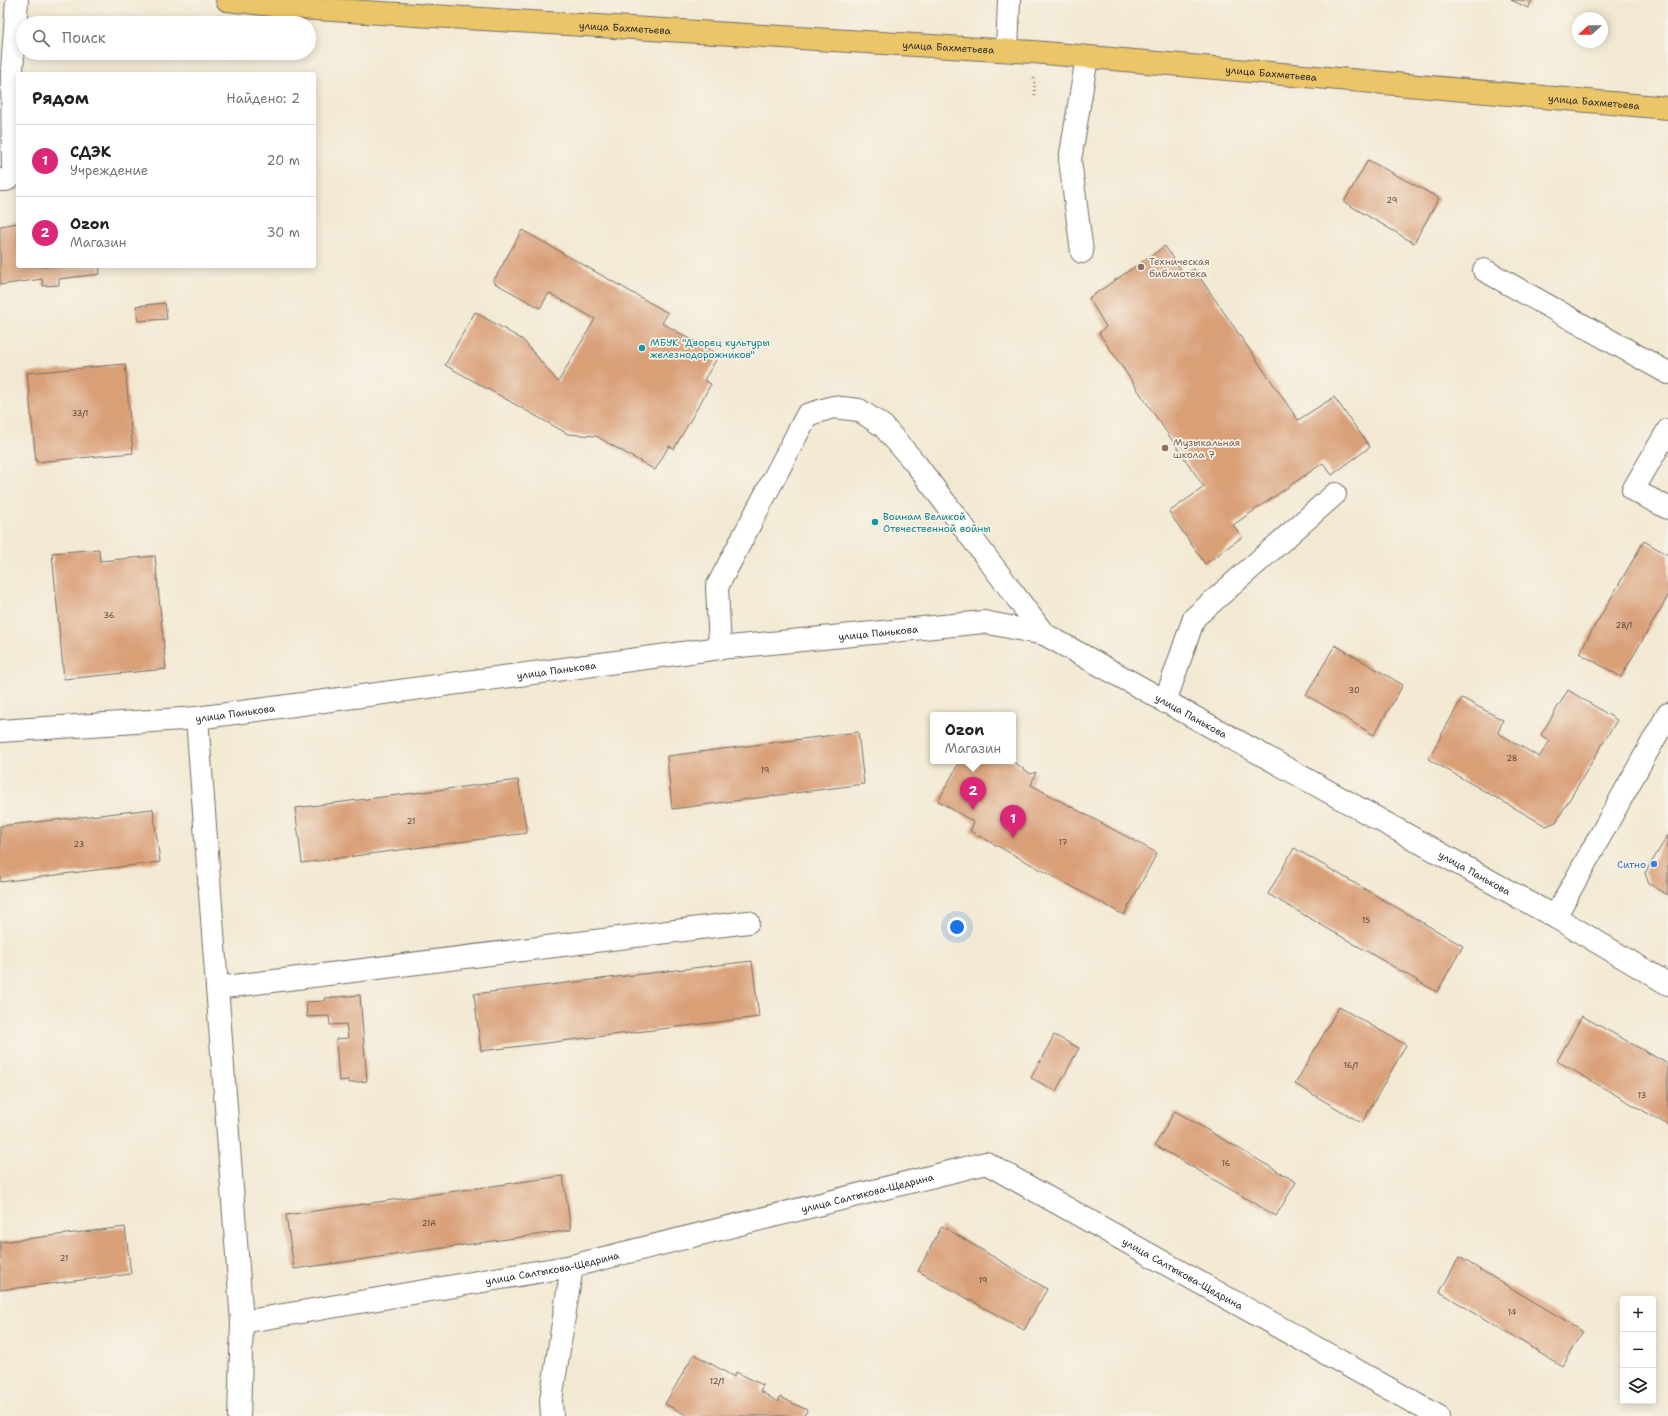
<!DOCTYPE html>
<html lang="ru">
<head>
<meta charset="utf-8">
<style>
	:root { --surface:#fff; --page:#f6f6f6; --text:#222; --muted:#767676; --line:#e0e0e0; --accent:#db2777 }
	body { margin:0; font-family:"Shantell Sans",sans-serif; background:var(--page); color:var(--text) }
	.controls { position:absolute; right:12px; bottom:12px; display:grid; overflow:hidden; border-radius:4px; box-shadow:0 2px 10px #0003 }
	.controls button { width:36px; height:36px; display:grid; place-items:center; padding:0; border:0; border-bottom:1px solid var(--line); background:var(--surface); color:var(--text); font:20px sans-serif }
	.compass { position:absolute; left:1572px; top:12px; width:36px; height:36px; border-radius:50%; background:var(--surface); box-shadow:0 2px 10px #0003; rotate:249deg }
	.you { position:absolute; left:957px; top:927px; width:14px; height:14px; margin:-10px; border:3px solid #fff; border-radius:50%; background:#1a73e8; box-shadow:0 0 0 6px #1a73e833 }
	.badge { display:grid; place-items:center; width:26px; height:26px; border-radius:50%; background:var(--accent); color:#fff; font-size:13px; font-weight:700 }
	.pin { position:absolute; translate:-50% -33px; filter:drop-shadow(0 1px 2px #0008) }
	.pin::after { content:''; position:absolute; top:21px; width:14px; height:12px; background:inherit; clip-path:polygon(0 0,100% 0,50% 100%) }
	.popup { position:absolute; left:930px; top:712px; width:86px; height:52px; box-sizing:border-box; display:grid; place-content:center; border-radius:4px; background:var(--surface); filter:drop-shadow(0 1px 3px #0005); font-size:13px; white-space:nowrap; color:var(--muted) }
	.popup b { font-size:15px; color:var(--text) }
	.popup::after { content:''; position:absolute; left:50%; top:100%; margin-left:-8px; border:8px solid transparent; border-top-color:var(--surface) }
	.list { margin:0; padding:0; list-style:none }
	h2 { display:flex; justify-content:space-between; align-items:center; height:52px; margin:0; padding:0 16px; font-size:17px }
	h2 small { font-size:13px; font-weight:400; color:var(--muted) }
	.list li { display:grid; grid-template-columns:26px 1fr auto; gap:12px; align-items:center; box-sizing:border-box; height:72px; padding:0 16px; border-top:1px solid var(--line) }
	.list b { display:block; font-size:15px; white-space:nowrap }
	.list p { margin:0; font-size:13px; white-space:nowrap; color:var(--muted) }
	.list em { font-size:13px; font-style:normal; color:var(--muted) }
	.icon { flex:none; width:22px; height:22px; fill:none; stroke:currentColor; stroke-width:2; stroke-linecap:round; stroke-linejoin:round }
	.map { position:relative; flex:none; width:1668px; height:1416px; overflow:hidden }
	.search { position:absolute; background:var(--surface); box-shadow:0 2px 10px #0003; left:16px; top:16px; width:300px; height:44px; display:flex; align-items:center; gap:10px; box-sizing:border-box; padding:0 14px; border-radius:22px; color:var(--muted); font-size:15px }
	.panel { position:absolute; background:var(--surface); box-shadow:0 2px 10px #0003; left:16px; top:72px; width:300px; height:196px; border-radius:4px }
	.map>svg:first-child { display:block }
</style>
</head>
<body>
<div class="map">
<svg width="1668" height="1416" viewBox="0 0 1668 1416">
	<rect width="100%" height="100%" fill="#f7f3e8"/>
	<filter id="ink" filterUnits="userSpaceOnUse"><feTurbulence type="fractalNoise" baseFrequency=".025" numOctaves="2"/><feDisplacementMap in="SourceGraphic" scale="8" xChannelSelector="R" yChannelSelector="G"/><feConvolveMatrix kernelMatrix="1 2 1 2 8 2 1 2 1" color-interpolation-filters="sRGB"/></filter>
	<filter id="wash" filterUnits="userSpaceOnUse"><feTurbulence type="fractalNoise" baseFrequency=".012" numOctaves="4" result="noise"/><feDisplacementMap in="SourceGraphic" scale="16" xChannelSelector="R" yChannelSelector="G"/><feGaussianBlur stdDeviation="0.9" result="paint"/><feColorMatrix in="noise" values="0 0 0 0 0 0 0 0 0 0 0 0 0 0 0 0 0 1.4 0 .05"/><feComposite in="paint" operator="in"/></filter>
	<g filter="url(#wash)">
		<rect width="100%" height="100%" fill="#f3e9d3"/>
		<g id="blocks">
			<!-- building -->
			<g fill="#d99f77">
				<path d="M1511,0H1532L1528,8Z"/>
				<path d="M1368,160L1439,198L1414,243L1344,202Z"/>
				<path d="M18,223V266H99L100,274L59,279V285L43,286L42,279L0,285V226Z"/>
				<path d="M522,230L668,313L662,323L719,355L704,380L711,384L674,449L669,446L655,470L596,436L568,434L445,365L475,312L523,340L558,382L595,319L549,293L540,308L493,282Z"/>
				<path d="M1165,246L1184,274L1194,269L1298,420L1334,397L1370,447L1332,475L1323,463L1233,525L1242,537L1205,564L1169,512L1204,487L1099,333L1106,327L1089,298Z"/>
				<path d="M165,303L167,319L138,321L136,306Z"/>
				<path d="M125,364L133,453L36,462L27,373Z"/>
				<path d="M1644,541L1668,555V596L1621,677L1579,653Z"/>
				<path d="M99,549L100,561L155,556L166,669L64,679L52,553Z"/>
				<path d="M1335,645L1403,685L1374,735L1306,695Z"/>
				<path d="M1568,690L1617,720L1556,822L1546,826L1428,759L1462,698L1503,720L1498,733L1539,757L1550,741L1541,735Z"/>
				<path d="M858,732L864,784L672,809L667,756Z"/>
				<path d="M960,761H1012L1031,774L1036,772L1031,785L1157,853L1124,915L970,831L974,822L938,801Z"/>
				<path d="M518,780L527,833L302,863L295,808Z"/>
				<path d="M153,809L160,862L0,882V826Z"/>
				<path d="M1668,835V895L1649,884L1645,873Z"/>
				<path d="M1294,848L1463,946L1437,992L1268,894Z"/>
				<path d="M752,961L759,1017L481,1051L474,994Z"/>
				<path d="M360,995L367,1081L349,1083V1080L339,1081L336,1039L348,1038L346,1024L330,1025L329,1016L307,1017L306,1002L325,1001V998Z"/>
				<path d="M1339,1007L1406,1045L1362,1123L1295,1084Z"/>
				<path d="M1582,1016L1668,1064V1125L1557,1061Z"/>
				<path d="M1054,1035L1079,1048L1056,1091L1031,1078Z"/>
				<path d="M1175,1111L1296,1182L1276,1216L1155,1145Z"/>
				<path d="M563,1176L571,1230L294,1269L286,1215Z"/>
				<path d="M942,1226L1047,1289L1024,1330L918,1271Z"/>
				<path d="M125,1227L131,1274L0,1290V1242Z"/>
				<path d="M1459,1257L1583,1331L1562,1366L1440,1292Z"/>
				<path d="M694,1354L734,1377L736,1372L763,1385L760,1391L778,1402L780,1397L807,1410L804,1416H688L665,1404Z"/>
			</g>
		</g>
	</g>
	<g filter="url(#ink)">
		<use href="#blocks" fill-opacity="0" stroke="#716e66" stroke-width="1"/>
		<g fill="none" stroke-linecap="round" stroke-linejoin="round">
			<!-- minor casing -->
			<g stroke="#716e66" stroke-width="24">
				<g id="minor">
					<path d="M1007,50L1009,0"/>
					<path d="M0,180H6L13,175L12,70L17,0"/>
					<path d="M1082,252L1070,160L1087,57"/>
					<path d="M1484,270L1668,373"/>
					<path d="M1668,430L1633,490L1668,508"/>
					<path d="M720,648L717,587L807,415L833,407L859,410L883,426L916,464L1044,634"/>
					<path d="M1165,702L1194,618L1335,494"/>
					<path d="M197,718L242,1322L239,1416"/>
					<path id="s1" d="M0,731L197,718L720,648L984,622L1044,634L1555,917L1668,984"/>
					<path d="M1555,917L1668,714"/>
					<path d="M217,988L748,922"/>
					<path id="s2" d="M242,1322L572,1266L986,1163L1438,1416"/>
					<path d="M552,1416L551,1400L572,1266"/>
				</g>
			</g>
			<!-- major casing -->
			<g stroke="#716e66" stroke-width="24">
				<g id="major">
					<path id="s3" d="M227,0L299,8L1033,52L1668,108"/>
				</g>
			</g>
			<!-- path -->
			<path stroke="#716e66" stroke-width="2.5" stroke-dasharray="1 3" stroke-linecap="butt" d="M1034,78L1035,96"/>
			<!-- minor -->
			<use href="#minor" stroke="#fff" stroke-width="22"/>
			<!-- major -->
			<use href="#major" stroke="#edc569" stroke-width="22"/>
		</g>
	</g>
	<!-- markers -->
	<g fill="#8d6e63" stroke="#f7f3e8" stroke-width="1.5">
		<circle cx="1141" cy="267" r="4"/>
		<circle cx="1165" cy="448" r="4"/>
	</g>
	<g fill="#0f9aa8" stroke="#f7f3e8" stroke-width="1.5">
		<circle cx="642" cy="348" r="4"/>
		<circle cx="875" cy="522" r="4"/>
	</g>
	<circle fill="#3f7fe0" stroke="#f7f3e8" stroke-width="1.5" cx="1654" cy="864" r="4"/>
	<g text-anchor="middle" stroke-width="3.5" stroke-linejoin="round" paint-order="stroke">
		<!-- number labels -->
		<g font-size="8" fill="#56483e">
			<text x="1392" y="203">29</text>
			<text x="80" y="416">33/1</text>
			<text x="109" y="618">36</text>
			<text x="1624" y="628">28/1</text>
			<text x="1354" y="693">30</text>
			<text x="1512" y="761">28</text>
			<text x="765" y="773">19</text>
			<text x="411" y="824">21</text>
			<text x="1063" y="845">17</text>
			<text x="79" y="847">23</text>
			<text x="1366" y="923">15</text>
			<text x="1351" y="1068">16/1</text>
			<text x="1642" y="1098">13</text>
			<text x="1226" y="1166">16</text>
			<text x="429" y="1226">21А</text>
			<text x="64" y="1261">21</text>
			<text x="983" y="1283">19</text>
			<text x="1512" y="1315">14</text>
			<text x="717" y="1384">12/1</text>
		</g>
		<!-- street labels -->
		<g font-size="10" fill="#2b2b2b" stroke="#f7f3e8">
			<text dy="4" stroke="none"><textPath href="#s3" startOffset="399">улица Бахметьева</textPath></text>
			<text dy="4" stroke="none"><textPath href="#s3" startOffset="723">улица Бахметьева</textPath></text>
			<text dy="4" stroke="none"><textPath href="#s3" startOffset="1047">улица Бахметьева</textPath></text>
			<text dy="4" stroke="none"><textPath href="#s3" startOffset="1371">улица Бахметьева</textPath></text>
			<text dy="4" stroke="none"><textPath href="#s1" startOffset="884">улица Панькова</textPath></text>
			<text dy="4" stroke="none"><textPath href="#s1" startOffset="560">улица Панькова</textPath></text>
			<text dy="4" stroke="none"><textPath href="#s1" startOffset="236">улица Панькова</textPath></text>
			<text dy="4" stroke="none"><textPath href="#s1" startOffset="1220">улица Панькова</textPath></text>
			<text dy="4" stroke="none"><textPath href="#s1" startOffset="1544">улица Панькова</textPath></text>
			<text dy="4" stroke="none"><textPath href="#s2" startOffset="639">улица Салтыкова-Щедрина</textPath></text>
			<text dy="4" stroke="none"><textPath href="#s2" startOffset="315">улица Салтыкова-Щедрина</textPath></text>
			<text dy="4" stroke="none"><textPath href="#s2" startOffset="987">улица Салтыкова-Щедрина</textPath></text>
		</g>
		<!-- education labels -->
		<g font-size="10" fill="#785e54" stroke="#f7f3e8" text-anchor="start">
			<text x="1149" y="265">Техническая<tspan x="1149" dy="12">библиотека</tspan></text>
			<text x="1173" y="446">Музыкальная<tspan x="1173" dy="12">школа 7</tspan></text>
		</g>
		<!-- culture labels -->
		<g font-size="10" fill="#0d838f" stroke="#f7f3e8" text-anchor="start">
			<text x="650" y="346">МБУК "Дворец культуры<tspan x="650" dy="12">железнодорожников"</tspan></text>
			<text x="883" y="520">Воинам Великой<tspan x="883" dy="12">Отечественной войны</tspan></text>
		</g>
		<!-- shop labels -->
		<g font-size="10" fill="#366cbe" stroke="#f7f3e8" text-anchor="end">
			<text x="1646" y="868">Ситно</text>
		</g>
	</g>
</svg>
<div class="controls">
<button>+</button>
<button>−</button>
<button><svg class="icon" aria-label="layers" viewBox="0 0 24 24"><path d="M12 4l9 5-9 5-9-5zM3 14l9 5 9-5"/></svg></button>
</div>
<svg class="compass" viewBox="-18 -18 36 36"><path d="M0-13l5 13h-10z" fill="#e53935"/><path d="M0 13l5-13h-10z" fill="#767676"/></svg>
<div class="you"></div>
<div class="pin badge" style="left:1013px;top:838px">1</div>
<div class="pin badge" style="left:973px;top:810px">2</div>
<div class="popup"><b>Ozon</b>Магазин</div>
<div class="search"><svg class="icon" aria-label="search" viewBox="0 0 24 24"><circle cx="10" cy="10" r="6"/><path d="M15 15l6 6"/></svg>Поиск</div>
<section class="panel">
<h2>Рядом<small>Найдено: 2</small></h2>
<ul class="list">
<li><span class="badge">1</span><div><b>СДЭК</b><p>Учреждение</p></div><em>20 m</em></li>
<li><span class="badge">2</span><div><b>Ozon</b><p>Магазин</p></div><em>30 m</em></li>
</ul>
</section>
</div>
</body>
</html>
